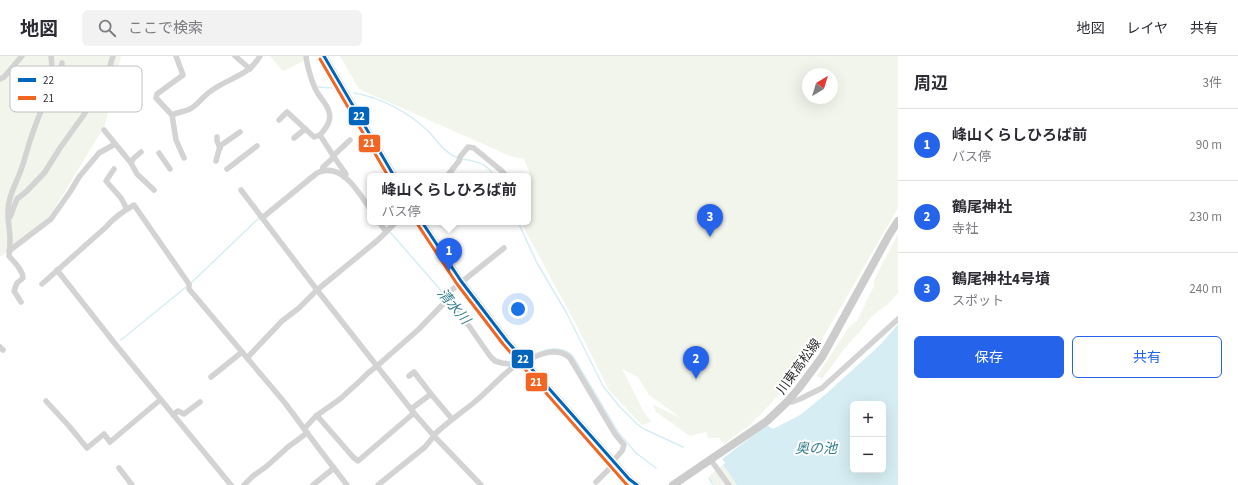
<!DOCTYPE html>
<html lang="ja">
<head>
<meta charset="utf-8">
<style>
	:root { --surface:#fff; --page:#f2f2f3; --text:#2b2b33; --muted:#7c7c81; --line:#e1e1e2; --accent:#2563eb }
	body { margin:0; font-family:"Source Sans 3","Noto Sans JP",sans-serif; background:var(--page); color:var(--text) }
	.controls { position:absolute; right:12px; bottom:12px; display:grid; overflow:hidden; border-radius:6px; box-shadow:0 4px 16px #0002 }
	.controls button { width:36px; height:36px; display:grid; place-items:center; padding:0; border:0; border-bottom:1px solid var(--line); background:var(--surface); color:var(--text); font:20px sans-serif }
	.compass { position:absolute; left:802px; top:12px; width:36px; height:36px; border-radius:50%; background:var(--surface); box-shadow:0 4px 16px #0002; rotate:38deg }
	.you { position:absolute; left:518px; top:253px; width:14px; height:14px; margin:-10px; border:3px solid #fff; border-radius:50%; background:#1a73e8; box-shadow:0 0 0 6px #1a73e833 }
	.badge { display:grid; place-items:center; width:26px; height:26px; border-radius:50%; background:var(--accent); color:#fff; font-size:13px; font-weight:700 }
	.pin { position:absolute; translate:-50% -33px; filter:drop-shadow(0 1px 2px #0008) }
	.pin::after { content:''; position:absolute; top:21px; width:14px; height:12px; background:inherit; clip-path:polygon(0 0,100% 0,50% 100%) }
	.popup { position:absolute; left:367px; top:117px; width:164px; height:52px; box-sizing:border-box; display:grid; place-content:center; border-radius:6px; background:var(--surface); filter:drop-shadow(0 1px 3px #0005); font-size:13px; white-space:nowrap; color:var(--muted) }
	.popup b { font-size:15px; color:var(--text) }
	.popup::after { content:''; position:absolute; left:50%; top:100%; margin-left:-8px; border:8px solid transparent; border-top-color:var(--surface) }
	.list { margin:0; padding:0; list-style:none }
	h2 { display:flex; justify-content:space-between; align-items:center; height:52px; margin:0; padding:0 16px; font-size:17px }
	h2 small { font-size:13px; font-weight:400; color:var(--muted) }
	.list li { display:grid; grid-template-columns:26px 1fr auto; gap:12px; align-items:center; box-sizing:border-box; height:72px; padding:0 16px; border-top:1px solid var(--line) }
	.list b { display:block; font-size:15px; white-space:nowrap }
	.list p { margin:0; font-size:13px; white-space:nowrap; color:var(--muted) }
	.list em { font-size:13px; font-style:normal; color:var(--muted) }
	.actions { display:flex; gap:8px; padding:12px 16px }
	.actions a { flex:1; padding:9px 0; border:1px solid var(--accent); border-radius:6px; text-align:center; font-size:14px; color:var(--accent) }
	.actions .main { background:var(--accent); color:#fff }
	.icon { flex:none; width:22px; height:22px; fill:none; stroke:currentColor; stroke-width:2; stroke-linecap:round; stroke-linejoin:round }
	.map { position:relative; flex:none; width:898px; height:429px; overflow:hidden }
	header { display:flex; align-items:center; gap:24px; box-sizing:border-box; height:56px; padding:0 20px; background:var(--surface); border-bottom:1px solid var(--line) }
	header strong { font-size:19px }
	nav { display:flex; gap:22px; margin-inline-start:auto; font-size:14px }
	.search { width:280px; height:36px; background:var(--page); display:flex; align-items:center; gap:10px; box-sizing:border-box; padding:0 14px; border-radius:6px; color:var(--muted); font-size:15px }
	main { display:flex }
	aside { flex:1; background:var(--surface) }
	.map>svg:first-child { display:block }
</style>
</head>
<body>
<header>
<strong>地図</strong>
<div class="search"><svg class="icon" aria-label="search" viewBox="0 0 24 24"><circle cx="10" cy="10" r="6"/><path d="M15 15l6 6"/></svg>ここで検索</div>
<nav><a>地図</a><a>レイヤ</a><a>共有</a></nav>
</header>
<main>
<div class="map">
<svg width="898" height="429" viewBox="0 0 898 429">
	<rect width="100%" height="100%" fill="#fff"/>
	<!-- green -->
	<g fill="#f2f5eb" fill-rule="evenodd">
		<path d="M0,0H121L105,69L47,165L0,201Z"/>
		<path d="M270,0H305L306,4L283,15Z"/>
		<path d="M340,0H898V152L806,311L751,368L724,388L719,382H708L706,376L690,380L656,356L653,349L681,362L649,339L638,321L622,313L645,358L652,366L642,369L609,334L577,270L555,230L521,166H528V127L531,121L524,103L510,100L359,33ZM808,18H832V42H808Z"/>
		<path d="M898,178V237L888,248L872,260L862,273L844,293L822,323L817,320L849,271L857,265L874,230V224Z"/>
		<path d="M723,409L737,429H714L709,421L713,416Z"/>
	</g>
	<!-- water -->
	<path fill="#d6eef3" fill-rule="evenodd" d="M898,268V429H737L723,409L725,407L722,403L767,369L773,373L800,359L827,337L881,288ZM853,348H883V414H853Z"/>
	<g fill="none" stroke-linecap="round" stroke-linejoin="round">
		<!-- stream -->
		<g stroke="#d6eef3" stroke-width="1.5">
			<path d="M318,31L332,32"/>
			<path d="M354,37C380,41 410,57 429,76C438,86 445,97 458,102"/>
			<path d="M462,103C474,105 489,107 493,120"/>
			<path d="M382,166L387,173"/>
			<path d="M518,166L537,207L566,256L603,330L620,351L637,368L644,373L683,391"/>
			<path d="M390,176L445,239"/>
			<path d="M191,227L260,161"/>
			<path d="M449,243L469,266"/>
			<path d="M121,284L186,231"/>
			<path d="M533,299C546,293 560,289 572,299L618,376L636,397L656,412"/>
			<path d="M709,422L713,429"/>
		</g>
		<!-- minor -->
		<g stroke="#d3d3d3" stroke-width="5.5">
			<path d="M176,0L183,19L157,38L156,42L172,59L176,84L184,102"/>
			<path d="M235,0L250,13"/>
			<path d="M306,0C307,10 312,27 317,36C319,40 322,43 324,46C334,60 330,68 320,79L334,101L323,111L322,115"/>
			<path d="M0,23L4,21L22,0"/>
			<path d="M50,39L61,15L62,7"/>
			<path d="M172,59C178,56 184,56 190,53C198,49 203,40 211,35C228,22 249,20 260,0"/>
			<path d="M279,64L287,56L314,81L320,79"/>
			<path d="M104,74L131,107"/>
			<path d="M217,81V85L220,92"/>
			<path d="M294,82L305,73"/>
			<path d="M141,96L133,103L131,107L137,118L154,134"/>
			<path d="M159,97L170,113"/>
			<path d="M333,100L350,84"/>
			<path d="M334,101L346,118L344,121"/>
			<path d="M216,105L220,90L240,76"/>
			<path d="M114,113L106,125L121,142L127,153"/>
			<path d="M227,113L257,90"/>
			<path d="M447,120L459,105L460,101L468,91L474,92L502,115L506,120"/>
			<path d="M241,134L317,234L414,357L434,380L481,429"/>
			<path d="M10,161L17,143L27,135L45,116L60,92L83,60L107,20L113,0"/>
			<path d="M262,162L317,117C342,105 359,137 370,153"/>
			<path d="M379,166L386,176"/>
			<path d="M9,195L51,163L70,136L79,121L99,97L115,88"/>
			<path d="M57,214L116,289L231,429"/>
			<path d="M42,228L106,171C114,162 123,155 134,149L189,228V233L285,347L320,394L347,429"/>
			<path d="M446,245L469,270L490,300L495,305L502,307L517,309"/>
			<path d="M21,246L14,235L17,227L23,222C23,214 14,206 9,200C10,194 10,187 10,181C9,168 6,155 10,142C13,131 19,121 22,111C26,99 29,87 33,76C42,50 55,29 51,0"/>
			<path d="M0,291L3,294"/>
			<path d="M247,302L282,265L299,252L317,234L378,184L396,166"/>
			<path d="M409,320L414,316L431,338"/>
			<path d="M211,321L242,296"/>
			<path d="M46,345L69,370L87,392L104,378L110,386L160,344"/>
			<path d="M787,346H792L800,343L822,332L898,263"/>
			<path d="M411,353L431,338L452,363"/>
			<path d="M173,359L178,355L184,358L200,346"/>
			<path d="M316,360L320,363L353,401L358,405L414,357"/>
			<path d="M304,373L316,360L340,343L361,324L368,317L377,310L419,273L446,245L448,237L504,192"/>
			<path d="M434,379C447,366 463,356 477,344C490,333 502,319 516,309C520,306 526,305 530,303C543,297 558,291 570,302L615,378L624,389L622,395L613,405"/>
			<path d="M710,403L729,429"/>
			<path d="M119,412L132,429"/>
			<path d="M596,426L615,407"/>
			<path d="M244,429L253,420L267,410L288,391L307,377"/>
			<path d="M313,429L334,412"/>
			<path d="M378,429L425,391L434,380"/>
		</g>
		<!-- tertiary -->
		<g stroke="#d3d3d3" stroke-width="7">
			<path d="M324,0L394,120"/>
			<path d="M422,166L461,225L507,285L629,423L637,429"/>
		</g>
		<!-- secondary -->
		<path stroke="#ccc" stroke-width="8" d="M673,429L767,365L787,346L799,332L822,301L889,179L898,165"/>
		<!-- bus-1 casing -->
		<g stroke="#fff" stroke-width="6">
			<g id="bus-1">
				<path d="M324,0L394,120"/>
				<path d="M422,166L461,225L507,285L629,423L637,429"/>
			</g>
		</g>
		<!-- bus-2 casing -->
		<g stroke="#fff" stroke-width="6">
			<g id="bus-2">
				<path d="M320,3L388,120"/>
				<path d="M418,169L457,228L503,288L627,429"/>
			</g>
		</g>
		<!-- bus-1 -->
		<use href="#bus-1" stroke="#0065bd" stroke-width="3"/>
		<!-- bus-2 -->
		<use href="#bus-2" stroke="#f26522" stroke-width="3"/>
	</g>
	<g text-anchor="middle" stroke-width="4" stroke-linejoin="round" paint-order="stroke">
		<!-- street labels -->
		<g font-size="13" fill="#2e2e2e" stroke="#fff">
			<text transform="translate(798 310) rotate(-54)" y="5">川東高松線</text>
		</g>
		<!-- water labels -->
		<g font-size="14" font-style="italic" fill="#35808e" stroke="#fff">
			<text transform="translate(454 250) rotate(50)" y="5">清水川</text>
			<text x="816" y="397">奥の池</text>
		</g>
	</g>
	<!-- legend -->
	<rect x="10" y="10" width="132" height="46" rx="6" fill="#fff" stroke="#c0c0c0" stroke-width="1"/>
	<rect x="18" y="22" width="18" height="4" fill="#0065bd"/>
	<rect x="18" y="40" width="18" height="4" fill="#f26522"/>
	<g font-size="11" fill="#2e2e2e">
		<text x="43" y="28">22</text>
		<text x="43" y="46">21</text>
	</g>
	<g stroke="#fff" stroke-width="1.5">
		<rect x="348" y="50" width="22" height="20" rx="4" fill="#0065bd"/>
		<rect x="358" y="78" width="23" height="19" rx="4" fill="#f26522"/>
		<rect x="511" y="293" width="23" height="20" rx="4" fill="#0065bd"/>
		<rect x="525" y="316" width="23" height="20" rx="4" fill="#f26522"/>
	</g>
	<g font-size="11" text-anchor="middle" font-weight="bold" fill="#fff">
		<text x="359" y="64">22</text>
		<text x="369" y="91">21</text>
		<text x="523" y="307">22</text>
		<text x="536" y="330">21</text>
	</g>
</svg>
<div class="controls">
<button>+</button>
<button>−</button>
</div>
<svg class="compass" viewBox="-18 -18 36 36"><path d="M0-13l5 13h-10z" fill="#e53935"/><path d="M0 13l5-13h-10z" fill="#7c7c81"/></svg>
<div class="you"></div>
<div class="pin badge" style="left:449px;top:215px">1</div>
<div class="popup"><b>峰山くらしひろば前</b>バス停</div>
<div class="pin badge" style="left:696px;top:323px">2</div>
<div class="pin badge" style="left:710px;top:181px">3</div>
</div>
<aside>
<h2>周辺<small>3件</small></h2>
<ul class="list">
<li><span class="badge">1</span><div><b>峰山くらしひろば前</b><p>バス停</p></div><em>90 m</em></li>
<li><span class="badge">2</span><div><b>鶴尾神社</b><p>寺社</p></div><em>230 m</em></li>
<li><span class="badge">3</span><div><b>鶴尾神社4号墳</b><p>スポット</p></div><em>240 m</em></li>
</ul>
<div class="actions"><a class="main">保存</a><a>共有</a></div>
</aside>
</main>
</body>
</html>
